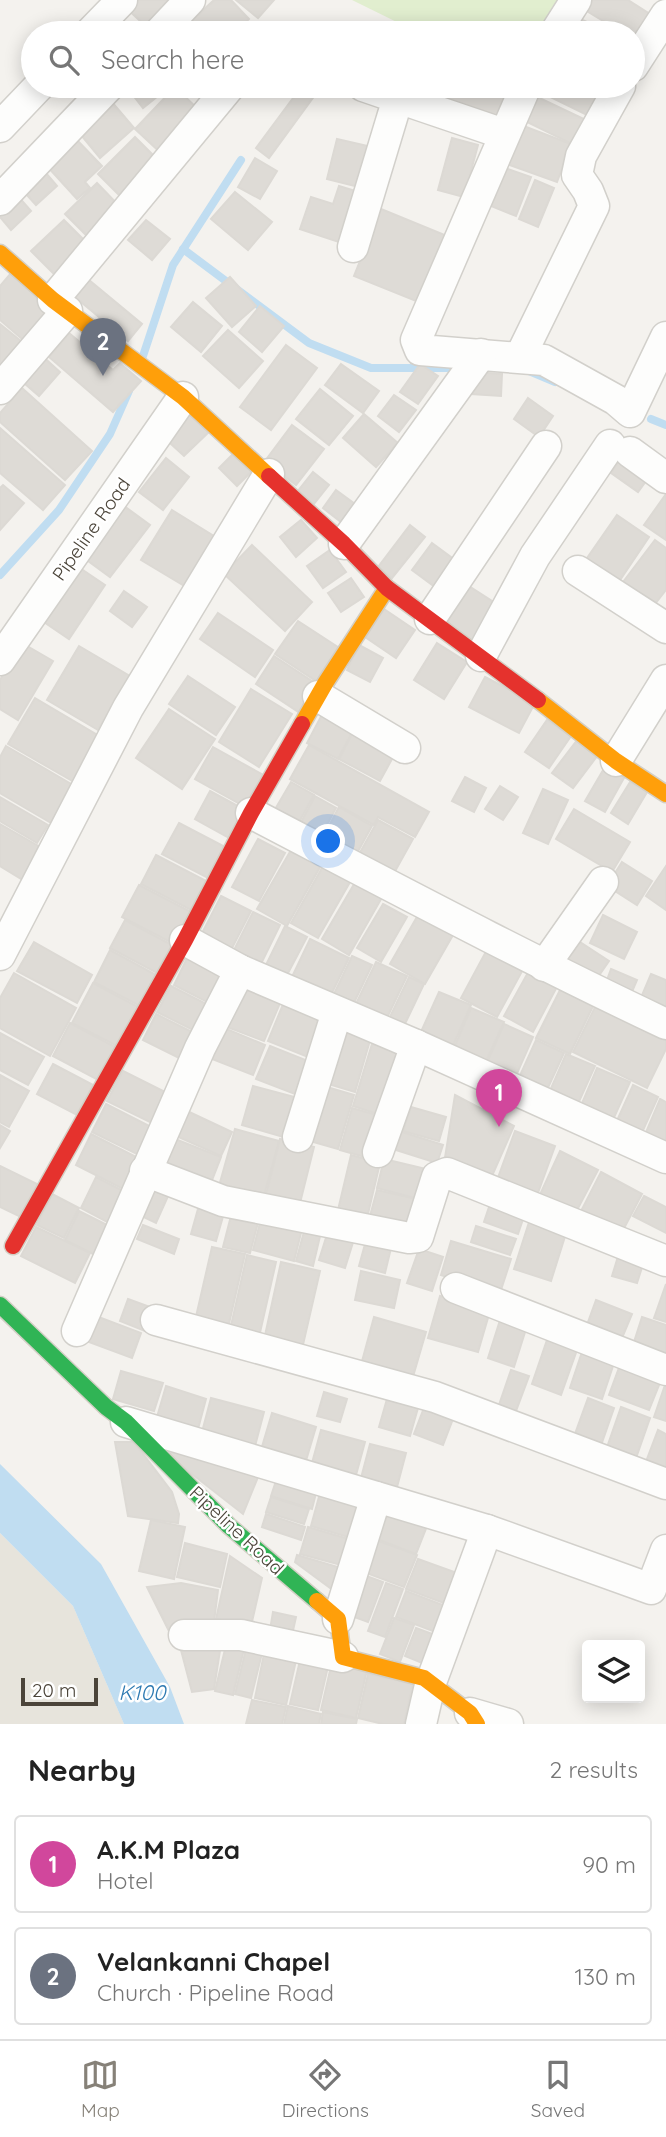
<!DOCTYPE html>
<html lang="en">
<head>
<meta charset="utf-8">
<style>
	:root { --surface:#fff; --page:#f2f2f2; --text:#222; --muted:#767676; --line:#e0e0e0; --accent:#868178 }
	body { margin:0; font-family:Quicksand,sans-serif; background:var(--page); color:var(--text) }
	.controls { position:absolute; right:21px; bottom:21px; display:grid; overflow:hidden; border-radius:7px; box-shadow:0 4px 18px #0003 }
	.controls button { width:63px; height:63px; display:grid; place-items:center; padding:0; border:0; border-bottom:2px solid var(--line); background:var(--surface); color:var(--text); font:35px sans-serif }
	.scale { position:absolute; left:21px; bottom:18px; width:77px; box-sizing:border-box; padding-left:7px; border:4px solid #4b4439; border-top:0; font-size:19px; line-height:24px; white-space:nowrap; color:#4b4439; -webkit-text-stroke:5px #fff; paint-order:stroke }
	.you { position:absolute; left:329px; top:842px; width:24px; height:24px; margin:-18px; border:5px solid #fff; border-radius:50%; background:#1a73e8; box-shadow:0 0 0 10px #1a73e833 }
	.badge { display:grid; place-items:center; width:46px; height:46px; border-radius:50%; background:var(--accent); color:#fff; font-size:23px; font-weight:700 }
	.pin { position:absolute; translate:-50% -58px; filter:drop-shadow(0 2px 4px #0008) }
	.pin::after { content:''; position:absolute; top:37px; width:24px; height:21px; background:inherit; clip-path:polygon(0 0,100% 0,50% 100%) }
	.list { margin:0; padding:0; list-style:none }
	h2 { display:flex; justify-content:space-between; align-items:center; height:91px; margin:0; padding:0 28px; font-size:30px }
	h2 small { font-size:23px; font-weight:400; color:var(--muted) }
	.list li { display:grid; grid-template-columns:46px 1fr auto; gap:21px; align-items:center; box-sizing:border-box; height:98px; margin:0 14px 14px; padding:0 14px; border:2px solid var(--line); border-radius:7px }
	.list b { display:block; font-size:26px; white-space:nowrap }
	.list p { margin:0; font-size:23px; white-space:nowrap; color:var(--muted) }
	.list em { font-size:23px; font-style:normal; color:var(--muted) }
	.icon { flex:none; width:38px; height:38px; fill:none; stroke:currentColor; stroke-width:2; stroke-linecap:round; stroke-linejoin:round }
	.map { position:relative; flex:none; width:666px; height:1724px; overflow:hidden }
	.search { position:absolute; background:var(--surface); box-shadow:0 4px 18px #0003; left:21px; right:21px; top:21px; height:77px; display:flex; align-items:center; gap:18px; box-sizing:border-box; padding:0 24px; border-radius:38px; color:var(--muted); font-size:26px }
	.sheet { height:315px; background:var(--surface) }
	nav { display:flex; justify-content:space-around; align-items:center; box-sizing:border-box; height:98px; border-top:2px solid var(--line); background:var(--surface); font-size:19px; color:var(--muted) }
	nav a { display:grid; justify-items:center; gap:4px }
	nav .on { color:var(--accent) }
	.map>svg:first-child { display:block }
</style>
</head>
<body>
<div class="map">
<svg width="666" height="1724" viewBox="0 0 666 1724">
	<rect width="100%" height="100%" fill="#f4f2ee"/>
	<!-- residential -->
	<path fill="#e7e4dc" d="M0,1533L73,1606L124,1724H0Z"/>
	<!-- green -->
	<path fill="#e1eecf" d="M352,0H570L549,33H419Z"/>
	<!-- water -->
	<path fill="#c0ddf1" d="M0,1464L101,1564L170,1687L184,1724H124L73,1606L0,1533Z"/>
	<g fill="none" stroke-linecap="round" stroke-linejoin="round">
		<!-- stream -->
		<g stroke="#c0ddf1" stroke-width="8">
			<path d="M183,249L309,343L371,368H447"/>
			<path d="M143,356L173,265L241,160"/>
			<path d="M529,371L555,382"/>
			<path d="M651,419L666,425"/>
			<path d="M0,575L59,510L110,434L129,391"/>
		</g>
	</g>
	<!-- building -->
	<g fill="#dedbd6" stroke="#dcd9d4" stroke-width="2">
		<path d="M131,0H180L151,31L125,7Z"/>
		<path d="M214,0H231L249,19L234,33H200L190,22Z"/>
		<path d="M236,0H274L258,18Z"/>
		<path d="M584,0H628L650,14L633,39V33H623L580,7Z"/>
		<path d="M578,18L611,33H570Z"/>
		<path d="M126,86H166L168,88L143,108Z"/>
		<path d="M302,86H312L318,91L269,158L256,148Z"/>
		<path d="M449,86H494L508,90L499,118L444,100Z"/>
		<path d="M535,86H609L593,118L534,89Z"/>
		<path d="M175,87L201,112L162,154L135,129Z"/>
		<path d="M531,94L588,121L576,146L519,118Z"/>
		<path d="M111,101L134,128L100,158L77,130Z"/>
		<path d="M521,125L571,144L557,182L507,164Z"/>
		<path d="M135,137L158,160L121,197L98,174Z"/>
		<path d="M75,138L102,166L85,182L90,188L77,199L46,165Z"/>
		<path d="M452,138L478,145L464,197L438,190Z"/>
		<path d="M337,139L372,147L363,188L327,179Z"/>
		<path d="M255,158L277,171L260,199L238,187Z"/>
		<path d="M39,165L57,186L36,205L17,184Z"/>
		<path d="M505,168L531,177L516,216L491,206Z"/>
		<path d="M535,180L554,188L538,227L519,219Z"/>
		<path d="M97,183L123,210L91,240L65,214Z"/>
		<path d="M339,186L365,194L348,245L300,229L311,197L333,204Z"/>
		<path d="M235,192L272,222L248,250L211,219Z"/>
		<path d="M16,194L31,211L11,230L0,217V208Z"/>
		<path d="M381,209L452,238L426,305L354,276Z"/>
		<path d="M64,220L90,246L58,278L31,251Z"/>
		<path d="M146,220L170,239L152,260L128,240Z"/>
		<path d="M12,272L57,309L28,344L0,320V286Z"/>
		<path d="M83,275L142,324L128,341L69,292Z"/>
		<path d="M230,277L256,306L232,327L206,298Z"/>
		<path d="M193,302L222,326L201,352L171,327Z"/>
		<path d="M260,306L284,326L262,352L239,332Z"/>
		<path d="M0,324L21,341L0,365Z"/>
		<path d="M228,330L263,361L239,388L203,356Z"/>
		<path d="M69,333L113,370L120,363L141,381L113,412L49,357Z"/>
		<path d="M286,345L317,368L271,430L240,407Z"/>
		<path d="M39,353L60,372L39,396L17,377Z"/>
		<path d="M341,364L379,391L363,413L325,385Z"/>
		<path d="M420,364L438,376L418,404L400,392Z"/>
		<path d="M472,372L502,374L501,396L471,394Z"/>
		<path d="M22,388L92,451L65,480L0,422V413Z"/>
		<path d="M320,389L353,416L329,445L296,419Z"/>
		<path d="M394,395L416,410L399,432L378,416Z"/>
		<path d="M528,398L553,416L539,437L514,419Z"/>
		<path d="M187,407L211,430L184,456L160,434Z"/>
		<path d="M364,414L398,443L376,467L343,438Z"/>
		<path d="M292,425L324,449L296,485L265,461Z"/>
		<path d="M0,428L65,485L43,510L0,473Z"/>
		<path d="M626,450L654,470L638,492L611,473Z"/>
		<path d="M235,452L253,470L237,486L219,468Z"/>
		<path d="M166,458L189,477L163,510L139,492Z"/>
		<path d="M313,472L329,485L313,505L297,492Z"/>
		<path d="M3,485L24,503L0,530V488Z"/>
		<path d="M336,490L355,504L341,522L323,508Z"/>
		<path d="M666,494V540L644,525Z"/>
		<path d="M120,503L150,525L110,577L80,555Z"/>
		<path d="M172,510L222,541L191,590L141,560Z"/>
		<path d="M617,515L649,537L618,583L585,561Z"/>
		<path d="M301,520L317,538L296,557L280,537Z"/>
		<path d="M410,525L425,537L392,578L378,567Z"/>
		<path d="M655,540L666,548V590L651,609L620,586Z"/>
		<path d="M432,543L455,560L435,587L412,570Z"/>
		<path d="M252,545L312,602L285,631L224,574Z"/>
		<path d="M330,550L346,572L323,588L307,566Z"/>
		<path d="M74,564L105,585L69,639L38,618Z"/>
		<path d="M351,578L364,597L341,612L328,593Z"/>
		<path d="M458,579L503,608L477,648L432,618Z"/>
		<path d="M124,591L147,607L132,627L110,611Z"/>
		<path d="M384,609L415,630L396,658L365,637Z"/>
		<path d="M218,613L273,650L255,677L200,639Z"/>
		<path d="M298,621L344,651L322,685L275,654Z"/>
		<path d="M22,643L53,661L18,720L0,709V680Z"/>
		<path d="M437,643L467,662L444,699L414,680Z"/>
		<path d="M359,645L383,658L370,682L347,670Z"/>
		<path d="M79,646L130,676L98,730L47,700Z"/>
		<path d="M274,656L318,685L300,713L256,684Z"/>
		<path d="M188,676L235,707L216,735L169,704Z"/>
		<path d="M485,677L535,703L519,733L469,707Z"/>
		<path d="M251,689L292,714L259,767L219,742Z"/>
		<path d="M35,698L101,737L74,782L8,744Z"/>
		<path d="M326,707L357,723L338,759L307,743Z"/>
		<path d="M169,709L215,739L182,789L136,758Z"/>
		<path d="M547,720L571,736L549,768L525,752Z"/>
		<path d="M356,726L398,748L380,781L339,759Z"/>
		<path d="M578,739L598,755L573,788L552,773Z"/>
		<path d="M309,745L429,812L415,837L378,817L374,825L290,779Z"/>
		<path d="M6,746L73,785L51,823L0,793V757Z"/>
		<path d="M213,747L265,776L247,808L195,779Z"/>
		<path d="M606,765L625,776L605,812L585,801Z"/>
		<path d="M465,777L486,788L474,812L452,801Z"/>
		<path d="M291,782L314,795L298,824L274,811Z"/>
		<path d="M630,782L647,792L628,824L611,813Z"/>
		<path d="M500,786L518,797L503,820L485,809Z"/>
		<path d="M543,789L568,800L548,844L523,833Z"/>
		<path d="M210,791L245,810L229,838L195,819Z"/>
		<path d="M315,796L336,808L321,836L300,824Z"/>
		<path d="M0,797L48,825L37,843L0,821Z"/>
		<path d="M339,807L372,826L356,855L323,837Z"/>
		<path d="M574,809L630,842L612,872L556,839Z"/>
		<path d="M378,820L413,839L393,875L358,856Z"/>
		<path d="M179,823L225,847L208,878L162,854Z"/>
		<path d="M0,824L42,848L23,880L0,866Z"/>
		<path d="M258,839L285,853L259,901L232,887Z"/>
		<path d="M295,843L324,860L287,926L257,909Z"/>
		<path d="M156,855L206,881L191,910L141,884Z"/>
		<path d="M327,859L354,875L318,938L291,923Z"/>
		<path d="M622,862L652,881L637,905L607,886Z"/>
		<path d="M666,866V910L646,896Z"/>
		<path d="M357,879L384,894L349,955L322,939Z"/>
		<path d="M139,885L191,912L174,944L122,917Z"/>
		<path d="M221,896L251,911L230,952L200,937Z"/>
		<path d="M383,904L407,917L381,962L357,948Z"/>
		<path d="M422,908L457,928L425,984L390,964Z"/>
		<path d="M253,912L280,925L261,964L234,950Z"/>
		<path d="M603,915L637,932L624,959L590,943Z"/>
		<path d="M125,920L172,945L157,973L110,948Z"/>
		<path d="M285,926L307,937L286,977L265,967Z"/>
		<path d="M310,939L349,958L330,997L291,979Z"/>
		<path d="M577,940L609,961L596,980L564,959Z"/>
		<path d="M34,942L92,975L77,1003L17,971Z"/>
		<path d="M490,944L526,964L497,1017L461,998Z"/>
		<path d="M110,950L156,975L140,1006L94,982Z"/>
		<path d="M188,956L230,977L215,1006L174,985Z"/>
		<path d="M352,956L372,965L352,1007L332,998Z"/>
		<path d="M376,962L407,976L385,1022L354,1008Z"/>
		<path d="M531,967L559,983L533,1032L504,1016Z"/>
		<path d="M611,969L637,980L628,1001L603,991Z"/>
		<path d="M14,973L76,1008L50,1056L0,1028V998Z"/>
		<path d="M651,974L666,980V1020L637,1007Z"/>
		<path d="M409,977L424,984L403,1028L388,1021Z"/>
		<path d="M93,983L140,1008L119,1047L72,1023Z"/>
		<path d="M563,984L596,1000L570,1054L536,1038Z"/>
		<path d="M171,986L214,1008L201,1034L157,1012Z"/>
		<path d="M243,988L280,1003L264,1041L227,1027Z"/>
		<path d="M439,992L471,1005L452,1048L420,1034Z"/>
		<path d="M598,1001L666,1034V1049L647,1088L573,1052Z"/>
		<path d="M284,1002L324,1018L308,1057L268,1041Z"/>
		<path d="M471,1008L504,1022L485,1064L453,1050Z"/>
		<path d="M156,1014L200,1036L187,1062L143,1040Z"/>
		<path d="M70,1023L117,1048L100,1081L53,1056Z"/>
		<path d="M504,1024L533,1037L515,1078L486,1065Z"/>
		<path d="M338,1027L371,1037L355,1092L322,1082Z"/>
		<path d="M224,1028L265,1045L253,1075L212,1059Z"/>
		<path d="M0,1033L44,1057L28,1085L0,1070Z"/>
		<path d="M536,1040L564,1053L546,1092L518,1080Z"/>
		<path d="M372,1044L406,1054L387,1117L353,1106Z"/>
		<path d="M270,1046L308,1061L295,1094L256,1079Z"/>
		<path d="M566,1054L595,1066L577,1106L549,1093Z"/>
		<path d="M53,1064L93,1085L77,1115L37,1094Z"/>
		<path d="M597,1068L630,1082L612,1122L580,1108Z"/>
		<path d="M123,1071L171,1095L156,1125L107,1101Z"/>
		<path d="M0,1075L29,1091L9,1127L0,1122Z"/>
		<path d="M320,1085L354,1095L338,1149L303,1139Z"/>
		<path d="M633,1085L658,1097L640,1137L615,1125Z"/>
		<path d="M253,1086L298,1098L287,1138L242,1125Z"/>
		<path d="M455,1095L514,1126L488,1185L443,1170Z"/>
		<path d="M660,1099L666,1102V1147L644,1137Z"/>
		<path d="M106,1104L155,1129L141,1156L92,1132Z"/>
		<path d="M411,1107L446,1117L439,1141L403,1131Z"/>
		<path d="M352,1108L384,1117L372,1159L340,1150Z"/>
		<path d="M185,1110L232,1132L221,1156L174,1135Z"/>
		<path d="M0,1125L10,1131L0,1148Z"/>
		<path d="M235,1129L279,1141L263,1199L219,1186Z"/>
		<path d="M399,1131L443,1145L437,1163L393,1149Z"/>
		<path d="M515,1131L555,1146L535,1201L495,1186Z"/>
		<path d="M91,1134L138,1158L123,1189L76,1165Z"/>
		<path d="M170,1137L221,1157L209,1188L158,1168Z"/>
		<path d="M280,1139L314,1147L299,1207L265,1198Z"/>
		<path d="M560,1151L598,1170L575,1214L538,1199Z"/>
		<path d="M351,1155L380,1163L367,1218L338,1210Z"/>
		<path d="M384,1159L426,1169L419,1199L377,1188Z"/>
		<path d="M0,1166L43,1187L27,1220L0,1207Z"/>
		<path d="M601,1172L642,1194L620,1236L579,1215Z"/>
		<path d="M96,1177L125,1192L109,1223L81,1208Z"/>
		<path d="M147,1183L169,1194L156,1223L133,1212Z"/>
		<path d="M377,1190L421,1200L415,1227L370,1216Z"/>
		<path d="M52,1194L79,1208L64,1238L37,1225Z"/>
		<path d="M644,1196L666,1207V1233L633,1216Z"/>
		<path d="M201,1198L226,1206L216,1241L191,1234Z"/>
		<path d="M490,1204L524,1216L518,1234L484,1222Z"/>
		<path d="M79,1211L109,1226L95,1255L65,1240Z"/>
		<path d="M232,1212L259,1219L250,1253L223,1247Z"/>
		<path d="M531,1216L568,1227L551,1281L514,1269Z"/>
		<path d="M261,1219L302,1229L294,1261L253,1250Z"/>
		<path d="M143,1225L179,1239L174,1254L137,1239Z"/>
		<path d="M476,1226L516,1239L510,1255L471,1242Z"/>
		<path d="M36,1227L90,1253L75,1283L21,1256Z"/>
		<path d="M305,1228L321,1232L313,1266L296,1261Z"/>
		<path d="M329,1228L355,1236L345,1268L319,1260Z"/>
		<path d="M367,1237L392,1244L385,1273L359,1266Z"/>
		<path d="M451,1241L511,1259L500,1293L441,1275Z"/>
		<path d="M212,1247L245,1254L228,1328L195,1321Z"/>
		<path d="M419,1249L443,1257L432,1291L407,1283Z"/>
		<path d="M620,1250L645,1258L637,1283L612,1276Z"/>
		<path d="M247,1255L276,1262L259,1337L230,1330Z"/>
		<path d="M281,1262L320,1271L302,1349L264,1340Z"/>
		<path d="M361,1271L400,1280L394,1308L355,1300Z"/>
		<path d="M666,1284V1322L654,1318Z"/>
		<path d="M440,1296L490,1311L478,1352L428,1338Z"/>
		<path d="M128,1299L153,1308L145,1331L120,1321Z"/>
		<path d="M596,1300L632,1314L622,1338L587,1325Z"/>
		<path d="M88,1313L141,1333L132,1358L78,1338Z"/>
		<path d="M374,1317L426,1332L412,1380L361,1365Z"/>
		<path d="M501,1317L527,1326L514,1367L488,1358Z"/>
		<path d="M642,1317L666,1325V1356L633,1345Z"/>
		<path d="M547,1340L577,1350L561,1395L532,1384Z"/>
		<path d="M583,1349L615,1360L602,1399L570,1388Z"/>
		<path d="M620,1365L661,1380L649,1410L609,1395Z"/>
		<path d="M511,1370L529,1376L516,1411L499,1405Z"/>
		<path d="M121,1371L163,1383L154,1411L113,1399Z"/>
		<path d="M666,1382V1421L654,1417Z"/>
		<path d="M166,1386L206,1399L198,1429L157,1417Z"/>
		<path d="M324,1392L347,1399L340,1422L317,1416Z"/>
		<path d="M389,1392L420,1401L410,1436L379,1427Z"/>
		<path d="M211,1398L264,1412L255,1446L202,1432Z"/>
		<path d="M588,1398L614,1408L598,1454L571,1445Z"/>
		<path d="M427,1400L456,1411L443,1445L414,1434Z"/>
		<path d="M621,1407L650,1418L635,1461L604,1456Z"/>
		<path d="M272,1413L316,1427L305,1464L261,1450Z"/>
		<path d="M321,1430L365,1442L356,1475L312,1463Z"/>
		<path d="M658,1430L666,1434V1476L644,1467Z"/>
		<path d="M115,1442H134L172,1492L179,1514L178,1523L128,1516Z"/>
		<path d="M177,1444L258,1477L243,1514L169,1456Z"/>
		<path d="M370,1444L406,1453L397,1487L361,1478Z"/>
		<path d="M276,1481L316,1493L312,1509L271,1496Z"/>
		<path d="M320,1493L365,1506L355,1539L311,1526Z"/>
		<path d="M271,1497L309,1509L304,1524L266,1512Z"/>
		<path d="M389,1507L429,1521L416,1554L377,1539Z"/>
		<path d="M266,1514L305,1527L301,1540L262,1527Z"/>
		<path d="M151,1520L185,1527L174,1579L139,1571Z"/>
		<path d="M308,1527L352,1540L345,1566L300,1554Z"/>
		<path d="M373,1539L417,1555L404,1587L361,1571Z"/>
		<path d="M185,1543L227,1554L220,1587L177,1577Z"/>
		<path d="M297,1555L344,1569L337,1593L295,1562Z"/>
		<path d="M230,1556L262,1578L251,1626L216,1619Z"/>
		<path d="M418,1559L460,1574L449,1605L406,1589Z"/>
		<path d="M361,1574L383,1582L368,1622L346,1614Z"/>
		<path d="M181,1583L218,1590L214,1622L169,1631L147,1587Z"/>
		<path d="M386,1583L403,1589L385,1637L368,1631Z"/>
		<path d="M406,1591L448,1607L438,1633L396,1617Z"/>
		<path d="M273,1612L296,1617L292,1635L270,1630Z"/>
		<path d="M394,1618L414,1625L400,1662L380,1654Z"/>
		<path d="M416,1628L438,1636L427,1665L405,1656Z"/>
		<path d="M227,1641L245,1645L233,1695L215,1691Z"/>
		<path d="M221,1644L214,1689L192,1692L181,1650Z"/>
		<path d="M247,1645L263,1649L251,1698L235,1694Z"/>
		<path d="M265,1649L297,1656L286,1705L255,1698Z"/>
		<path d="M301,1656L329,1662L318,1710L290,1704Z"/>
		<path d="M332,1662L367,1670L356,1718L321,1710Z"/>
		<path d="M368,1674L413,1684L404,1724H383L358,1718Z"/>
		<path d="M252,1700L286,1707L282,1724H246Z"/>
		<path d="M288,1706L321,1714L319,1724H284Z"/>
		<path d="M323,1712L357,1719L356,1724H321Z"/>
	</g>
	<g fill="none" stroke-linecap="round" stroke-linejoin="round">
		<!-- street casing -->
		<g stroke="#d2d0cb" stroke-width="33">
			<g id="street">
				<path d="M90,33L122,0"/>
				<path d="M159,33L190,0"/>
				<path d="M555,33L576,0"/>
				<path d="M633,66L666,15"/>
				<path d="M526,86L416,340L420,350L544,360L616,400L630,412L666,337"/>
				<path d="M398,98L504,134"/>
				<path d="M0,127L39,86"/>
				<path d="M0,200L109,86"/>
				<path d="M353,247L398,98L363,86"/>
				<path d="M53,300L230,86"/>
				<path d="M520,357L594,206L588,191L577,175L581,156L620,86"/>
				<path d="M0,389L67,311"/>
				<path d="M630,452L666,478"/>
				<path d="M344,544L481,354"/>
				<path d="M578,571L666,628"/>
				<path d="M430,619L546,446"/>
				<path d="M481,656L535,556L610,445"/>
				<path d="M0,660L183,397"/>
				<path d="M318,696L405,748"/>
				<path d="M616,761L666,680"/>
				<path d="M251,813C389,885 526,958 666,1024"/>
				<path d="M185,940L240,970L416,1045L666,1158"/>
				<path d="M0,955L128,708L269,474"/>
				<path d="M544,966L603,882"/>
				<path d="M298,1137L337,1012"/>
				<path d="M378,1152L416,1045"/>
				<path d="M145,1171L223,1201L409,1238L418,1237L437,1177L447,1173L666,1261"/>
				<path d="M456,1288L666,1370"/>
				<path d="M156,1320L435,1397L666,1484"/>
				<path d="M77,1331L200,1048L240,970"/>
				<path d="M126,1422L487,1530L651,1589L666,1550"/>
				<path d="M338,1619L376,1497"/>
				<path d="M184,1635H241L343,1657"/>
				<path d="M470,1713L508,1724"/>
				<path d="M421,1724L430,1685L487,1530"/>
			</g>
		</g>
		<!-- fast casing -->
		<g stroke="#d3cfc5" stroke-width="19">
			<path id="fast" d="M0,1305L106,1407L126,1422L229,1526L317,1601"/>
		</g>
		<!-- slow casing -->
		<g stroke="#d3cfc5" stroke-width="19">
			<g id="slow">
				<path d="M0,253L53,300L183,397L269,476"/>
				<path d="M538,700L616,761L666,794"/>
				<path d="M302,724L326,682L387,588"/>
				<path d="M317,1601L338,1619L343,1657L424,1678L470,1713L477,1724"/>
			</g>
		</g>
		<!-- jam casing -->
		<g stroke="#d3cfc5" stroke-width="19">
			<g id="jam">
				<path d="M269,476L344,544L387,588L538,700"/>
				<path d="M13,1246L185,940L251,813L302,724"/>
			</g>
		</g>
		<!-- street -->
		<use href="#street" stroke="#fdfdfc" stroke-width="30"/>
		<!-- fast -->
		<use href="#fast" stroke="#30b455" stroke-width="16"/>
		<!-- slow -->
		<use href="#slow" stroke="#ff9f0a" stroke-width="16"/>
		<!-- jam -->
		<use href="#jam" stroke="#e5322d" stroke-width="16"/>
	</g>
	<g text-anchor="middle" stroke-width="5" stroke-linejoin="round" paint-order="stroke">
		<!-- street labels -->
		<g font-size="19" fill="#4b4439" stroke="#fff">
			<text transform="translate(91 529) rotate(-55)" y="7">Pipeline Road</text>
			<text transform="translate(237 1530) rotate(43)" y="7">Pipeline Road</text>
		</g>
		<!-- water labels -->
		<g font-size="21" font-style="italic" fill="#2e7ab2" stroke="#fff">
			<text x="142" y="1700">K100</text>
		</g>
	</g>
</svg>
<div class="controls">
<button><svg class="icon" aria-label="layers" viewBox="0 0 24 24"><path d="M12 4l9 5-9 5-9-5zM3 14l9 5 9-5"/></svg></button>
</div>
<div class="scale">20 m</div>
<div class="you"></div>
<div class="pin badge" style="left:499px;top:1127px;background:#d1479c">1</div>
<div class="pin badge" style="left:103px;top:376px;background:#6b7280">2</div>
<div class="search"><svg class="icon" aria-label="search" viewBox="0 0 24 24"><circle cx="10" cy="10" r="6"/><path d="M15 15l6 6"/></svg>Search here</div>
</div>
<section class="sheet">
<h2>Nearby<small>2 results</small></h2>
<ul class="list">
<li><span class="badge" style="background:#d1479c">1</span><div><b>A.K.M Plaza</b><p>Hotel</p></div><em>90 m</em></li>
<li><span class="badge" style="background:#6b7280">2</span><div><b>Velankanni Chapel</b><p>Church · Pipeline Road</p></div><em>130 m</em></li>
</ul>
</section>
<nav>
<a class="on"><svg class="icon" aria-label="map" viewBox="0 0 24 24"><path d="M3 6l6-2 6 2 6-2v14l-6 2-6-2-6 2zM9 4v14M15 6v14"/></svg>Map</a>
<a><svg class="icon" aria-label="directions" viewBox="0 0 24 24"><path d="M12 3l9 9-9 9-9-9zM9 14v-3h6M13 9l2 2-2 2"/></svg>Directions</a>
<a><svg class="icon" aria-label="saved" viewBox="0 0 24 24"><path d="M7 4h10v16l-5-4-5 4z"/></svg>Saved</a>
</nav>
</body>
</html>
